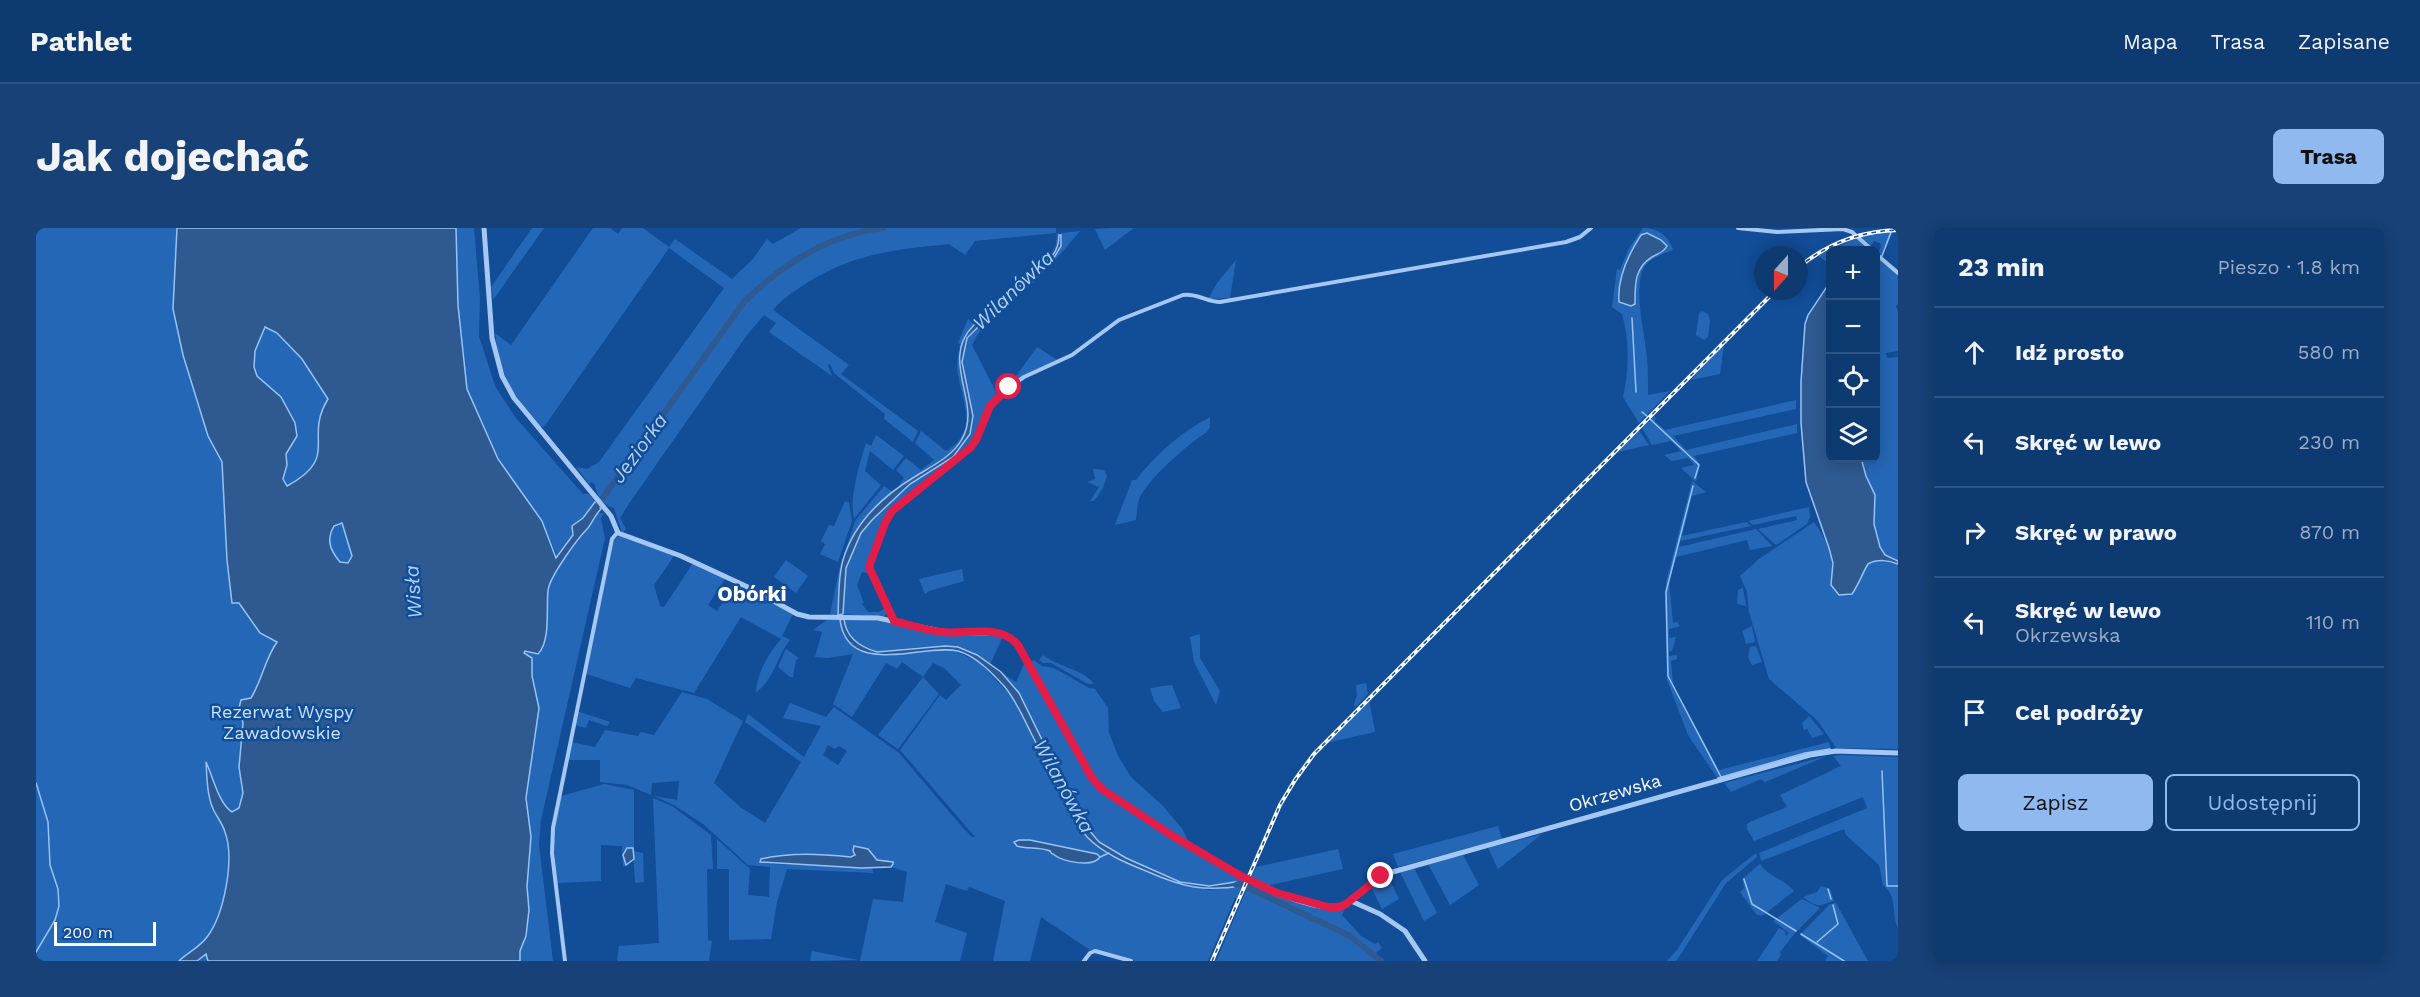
<!DOCTYPE html>
<html lang="pl">
<head>
<meta charset="utf-8">
<style>
	:root { --surface:#0e3a72; --page:#174177; --text:#f1f3f6; --muted:#9badc4; --line:#2e5484; --accent:#90b9f0 }
	body { margin:0; font-family:"Work Sans",sans-serif; background:var(--page); color:var(--text) }
	.controls { position:absolute; right:18px; top:18px; display:grid; overflow:hidden; border-radius:9px; box-shadow:0 3px 15px #0003 }
	.controls button { width:54px; height:54px; display:grid; place-items:center; padding:0; border:0; border-bottom:2px solid var(--line); background:var(--surface); color:var(--text); font:30px sans-serif }
	.compass { position:absolute; left:1718px; top:18px; width:54px; height:54px; border-radius:50%; background:var(--surface); box-shadow:0 3px 15px #0003; rotate:201deg }
	.scale { position:absolute; left:18px; bottom:15px; width:102px; box-sizing:border-box; padding-left:6px; border:3px solid #fff; border-top:0; font-size:16px; line-height:21px; white-space:nowrap; color:#fff; -webkit-text-stroke:4px #124d98; paint-order:stroke }
	.stop { position:absolute; width:18px; height:18px; margin:-14px; border:4px solid #e11d48; border-radius:50%; background:#fff }
	.stop.end { background:#e11d48; border-color:#fff; box-shadow:0 2px 6px #0008 }
	.list { margin:0; padding:0; list-style:none }
	h2 { display:flex; justify-content:space-between; align-items:center; height:78px; margin:0; padding:0 24px; font-size:26px }
	h2 small { font-size:20px; font-weight:400; color:var(--muted) }
	.list li { display:grid; grid-template-columns:39px 1fr auto; gap:18px; align-items:center; box-sizing:border-box; height:90px; padding:0 24px; border-top:2px solid var(--line) }
	.list b { display:block; font-size:22px; white-space:nowrap }
	.list p { margin:0; font-size:20px; white-space:nowrap; color:var(--muted) }
	.list em { font-size:20px; font-style:normal; color:var(--muted) }
	.actions { display:flex; gap:12px; padding:18px 24px }
	.actions a { flex:1; padding:14px 0; border:2px solid var(--accent); border-radius:9px; text-align:center; font-size:21px; color:var(--accent) }
	.actions .main { background:var(--accent); color:#111 }
	.icon { flex:none; width:33px; height:33px; fill:none; stroke:currentColor; stroke-width:2; stroke-linecap:round; stroke-linejoin:round }
	.map { position:relative; flex:none; width:1862px; height:733px; overflow:hidden; border-radius:9px }
	header { display:flex; align-items:center; gap:36px; box-sizing:border-box; height:84px; padding:0 30px; background:var(--surface); border-bottom:2px solid var(--line) }
	header strong { font-size:28px }
	nav { display:flex; gap:33px; margin-inline-start:auto; font-size:21px }
	.intro { display:flex; align-items:center; justify-content:space-between; box-sizing:border-box; height:144px; padding:0 36px }
	h1 { margin:0; font-size:42px }
	.button { padding:15px 27px; border-radius:9px; background:var(--accent); color:#111; font-size:21px; font-weight:700 }
	main { display:flex; gap:36px; padding:0 36px }
	aside { flex:1; background:var(--surface); border-radius:9px; box-shadow:0 3px 15px #0003 }
	.map>svg:first-child { display:block }
</style>
</head>
<body>
<header>
<strong>Pathlet</strong>
<nav><a>Mapa</a><a>Trasa</a><a>Zapisane</a></nav>
</header>
<div class="intro"><h1>Jak dojechać</h1><a class="button">Trasa</a></div>
<main>
<div class="map">
<svg width="1862" height="733" viewBox="0 0 1862 733">
	<rect width="100%" height="100%" fill="#124d98"/>
	<!-- green -->
	<g fill="#2567b7" fill-rule="evenodd">
		<path d="M0,0H438L444,71L443,108L459,158L479,189L547,266H553L559,274L547,290L536,298L537,306L520,331V325L506,293L462,233L511,401C511,390 510,368 513,359C523,332 545,309 561,285H568L565,290L569,310L505,592L503,617L517,733H0Z"/>
		<path d="M496,0H508L457,72L455,59Z"/>
		<path d="M557,0H574L582,6L586,0H607L633,19L639,11L696,51L717,31L731,11L737,16L765,0H1020V5L939,13L929,27L913,16C856,22 819,25 769,56C757,64 746,71 737,82L813,137L805,146L882,203L877,214L848,191L849,186L798,145L794,136L792,137L796,148L733,104L740,95L728,87L711,107L592,277L584,290L590,301L586,305L578,280C569,279 559,265 559,257L556,254L553,256L540,239L551,241L563,234L688,60L633,20L508,199L504,198C475,163 465,151 459,105L475,117Z"/>
		<path d="M1075,0H1098L1069,22L1059,1Z"/>
		<path d="M1607,0C1622,0 1633,8 1637,22C1628,26 1615,29 1609,38C1596,58 1609,105 1611,130C1612,142 1612,155 1612,167L1634,163L1603,195L1587,169C1593,141 1594,114 1586,86L1576,79L1581,41L1584,42L1593,20ZM1605,7L1627,24C1601,33 1600,52 1599,76L1585,48Z"/>
		<path d="M1044,3C1029,21 1014,39 997,55C976,74 948,90 936,117L962,168C957,173 951,179 948,186C944,196 943,207 936,216C902,256 861,258 840,314C836,324 831,334 832,345L826,344L821,357L828,375L826,376L832,384H843L851,379L852,384L848,389L807,386L810,340L825,305L836,292L874,256L924,221L937,188L926,134L931,110L955,85L1019,29L1026,14L1025,5Z"/>
		<path d="M1857,4L1846,29L1842,26L1845,18L1844,15L1838,13L1834,19L1822,9Z"/>
		<path d="M1021,5H1023C1025,37 953,74 934,101C903,143 955,181 917,224L860,262L868,250L860,242L870,230L885,242L898,232L879,215L885,203L910,223C948,200 921,168 921,135C922,129 923,122 924,116L922,115L932,91L937,95L1016,24L1020,16Z"/>
		<path d="M1819,10L1833,22H1794V36L1782,28Z"/>
		<path d="M1840,29L1862,47V75L1860,78L1862,84V123L1850,125L1851,130L1862,129V333L1849,327L1844,319L1838,296L1839,267L1830,248L1825,230H1840Z"/>
		<path d="M1200,32L1194,70L1172,71L1181,55Z"/>
		<path d="M1666,83L1672,86L1674,92L1672,109L1668,112L1660,107L1663,85Z"/>
		<path d="M1688,116L1684,146L1655,152Z"/>
		<path d="M1001,119L1023,133L977,154L978,151Z"/>
		<path d="M1760,172V181L1637,208L1650,222L1761,196V205L1658,228L1664,236L1660,254L1645,240L1658,237L1652,230L1636,233L1628,227L1645,223L1635,213L1616,217L1606,200L1619,188V194L1629,202Z"/>
		<path d="M1174,189V199L1171,204C1152,216 1114,249 1104,269C1101,276 1101,284 1100,292L1079,297L1096,252H1100C1121,225 1144,205 1174,189Z"/>
		<path d="M1602,201L1613,217L1582,224L1581,223Z"/>
		<path d="M840,207L868,228L857,242L834,223L829,243L845,257L818,291C813,271 823,237 830,215L835,218Z"/>
		<path d="M1057,241L1068,242L1071,248L1067,260L1058,273H1054L1063,259L1051,254L1059,251Z"/>
		<path d="M1656,253L1670,264L1656,268L1646,308L1710,294L1715,298L1644,313L1643,319L1720,301L1736,318L1714,322L1711,312L1640,329L1633,354L1637,395L1641,394L1644,398L1633,401V410L1640,409L1636,423L1633,424V428L1641,427V431L1635,433L1637,457L1683,542L1793,514L1795,522L1682,551L1652,507L1631,452L1629,367L1630,354Z"/>
		<path d="M848,258L857,264C808,304 806,328 802,387H794L803,342L819,293Z"/>
		<path d="M809,273L813,275L816,293L802,334L784,326L789,316L785,313L793,297L798,298Z"/>
		<path d="M1773,279L1774,289L1771,296L1740,317L1722,301L1761,292L1760,288L1717,297L1712,293Z"/>
		<path d="M1778,294C1790,311 1800,329 1795,351L1812,368L1818,363L1832,336C1841,331 1853,332 1862,336V521L1800,520L1782,493L1733,451L1713,384L1711,364L1704,348L1723,331Z"/>
		<path d="M583,308L638,328L618,357L624,378L628,379L657,335L689,351L672,377L681,383L699,356L720,364L757,386L746,408L754,412C740,429 739,451 720,464C721,445 733,425 745,411L705,389L658,465L600,450L594,460L550,446L578,312Z"/>
		<path d="M750,332L772,348L760,365L738,349Z"/>
		<path d="M926,341L928,353L893,363L889,366L883,351Z"/>
		<path d="M1707,360L1710,378L1701,376L1702,362Z"/>
		<path d="M792,391L804,392L807,404L821,420L843,427L904,422L920,423L944,435L977,470L1023,561L1050,608L1074,628L1135,654L1172,662L1206,658L1201,671L1199,670L1172,733H1099L1054,722L1005,689L994,733H957L969,673L936,660L933,659L931,663L910,656L899,694L931,705L924,733H824L837,671L867,674L871,644L855,639L857,634L841,632L832,621L815,629L763,625L737,630L736,636L836,639L837,645L751,641L741,674L735,711L693,712V641H681V611L714,641L712,667L733,669L734,639L712,637L667,596L638,577L618,568L641,572L643,553L616,555L615,567L591,557L564,554V532H532L535,514L559,519L569,502L602,508L605,504L618,507L646,464L671,471L707,493L678,555L704,579L729,595L765,534L709,494L712,486L768,529L785,498L747,490L754,475L790,489L798,479L863,525L927,600L936,609H939L864,522L904,467L910,472L925,457L908,440L897,435L887,449L903,466L862,521L842,507L887,449L866,434L861,441L850,435L816,489L797,476L817,426L792,430L779,429L786,404L777,402ZM792,517L799,521L803,518L811,523L802,537L787,527ZM986,611L994,612L1061,626L1050,635L1033,632L1019,628L1014,623L1001,621Z"/>
		<path d="M808,391L849,393L897,404L967,408L954,437C921,410 880,420 841,424C824,419 810,410 808,391Z"/>
		<path d="M1716,398L1719,414L1710,416L1706,403Z"/>
		<path d="M1164,406V430L1184,463L1180,477L1158,434L1154,409Z"/>
		<path d="M1720,418L1726,434L1716,437L1712,429L1714,419Z"/>
		<path d="M750,421L763,430L760,432L757,449H754L742,439Z"/>
		<path d="M1007,427C1022,439 1047,441 1058,456H1052L1015,435H1007L1003,432Z"/>
		<path d="M998,432L1006,438L1018,440L1053,460L1059,461L1072,480L1073,505L1082,528L1095,549L1127,578L1147,602L1153,615L1070,562L1062,555L993,434Z"/>
		<path d="M988,436H991L1061,560L1151,619L1209,652L1207,656C1187,652 1167,663 1144,654C1118,642 1085,632 1063,613C1050,602 1043,587 1035,572C1012,529 998,480 965,444L980,454Z"/>
		<path d="M1330,455L1332,466L1320,479L1318,477L1321,467L1320,457Z"/>
		<path d="M1136,457L1145,480L1127,484L1118,473L1114,460Z"/>
		<path d="M1333,471L1339,504L1290,515Z"/>
		<path d="M541,483L574,494L571,498L553,492L550,500L538,497Z"/>
		<path d="M1773,488L1788,506L1776,510L1771,501L1768,502L1766,495Z"/>
		<path d="M1807,527L1862,529V700C1855,685 1862,668 1847,657L1843,637L1810,607L1808,601L1725,633L1723,625L1831,580L1827,569L1718,613L1711,601V596L1714,594L1751,579L1744,567L1805,538L1797,528Z"/>
		<path d="M1791,528L1729,554L1725,551L1695,564L1688,555Z"/>
		<path d="M568,556L598,562V623L607,625L608,654L599,655L597,620L589,622L587,627L590,637L587,639L586,618L565,617V653L521,655L517,610L525,568Z"/>
		<path d="M617,570L636,578L675,607L677,641H671L672,712L676,713L673,733H581L583,718L623,715Z"/>
		<path d="M1462,598L1466,611L1362,639L1357,626Z"/>
		<path d="M1506,606L1462,641L1452,620Z"/>
		<path d="M1302,621L1307,641L1229,658L1215,651L1220,639Z"/>
		<path d="M1720,625L1721,629L1690,655L1643,729L1640,733H1631L1641,722L1686,652Z"/>
		<path d="M1427,627L1443,657L1414,677L1392,636Z"/>
		<path d="M1724,636C1733,649 1748,651 1758,663L1726,688L1720,686L1704,664L1708,660L1706,651Z"/>
		<path d="M1378,640L1401,685L1388,693L1364,644Z"/>
		<path d="M1352,648L1363,671L1346,681L1334,657Z"/>
		<path d="M1217,657C1241,668 1283,684 1309,680L1306,687L1325,708L1339,716L1342,714L1346,720L1340,725L1349,733H1180L1212,658L1215,659Z"/>
		<path d="M1785,658L1794,661L1798,673C1783,678 1781,680 1767,669L1781,664Z"/>
		<path d="M1766,671L1784,680L1759,705L1744,724L1745,727L1741,733H1721L1743,700L1749,703L1750,708L1753,705L1737,693Z"/>
		<path d="M1800,675L1832,733H1789L1792,728L1764,707L1794,676Z"/>
		<path d="M776,723L822,732L774,733Z"/>
	</g>
	<!-- water -->
	<g fill="#2f5a91" stroke="#96c3f7" stroke-width="1.5" fill-rule="evenodd">
		<path d="M141,0H420L422,77L431,161L462,231L506,293L520,330L537,307L536,298L547,290L559,274L565,281C559,287 556,295 552,300C542,310 513,349 512,363C510,379 515,413 502,426L489,423L488,425L496,430V448L503,480L490,570L495,609L491,658L493,682L490,708L484,723V733H172L170,726L161,733H143C151,725 164,719 171,709C188,687 199,631 189,604C187,597 182,590 178,583C171,568 171,551 170,534C177,549 183,576 196,584L203,580L207,565L203,539L207,495L203,480L205,472L215,470C226,452 229,431 241,414L224,405L203,375H196L191,332L186,234L172,208L147,127L137,81ZM229,99L241,105L266,131L292,171C267,211 305,229 251,258L247,251L251,237L250,226L261,208L259,195L245,169L221,148L218,139L219,123ZM306,295L316,328L312,335L304,334C294,322 290,312 298,298Z"/>
		<path d="M1611,5L1625,12L1631,18C1627,25 1623,25 1616,29C1598,40 1599,58 1599,76L1595,78L1583,74C1581,50 1592,27 1605,7Z"/>
		<path d="M1023,7H1025V18L1019,28L956,85L931,110L926,134L937,188L934,206L917,229L874,256L836,292L825,305L810,340L807,386L802,387C803,369 802,349 807,332C818,295 848,267 880,248C896,238 917,228 926,211C947,175 903,133 937,98C961,72 993,55 1016,28C1021,22 1023,15 1023,7Z"/>
		<path d="M1790,60L1794,61V230H1825L1830,248L1839,267L1838,296L1844,319L1849,327L1862,333V336C1853,332 1841,331 1832,336C1826,346 1823,356 1816,366L1803,367L1795,357L1797,335L1793,320L1770,254L1765,195V154L1769,96L1772,87Z"/>
		<path d="M808,391C810,410 824,419 841,424L909,418L922,419L941,427L965,444L983,465L1047,595L1063,614L1090,630L1144,654L1173,658L1199,654L1207,656L1206,658C1167,664 1146,659 1110,643C1088,634 1068,626 1051,609C1046,603 1045,596 1041,589C1024,562 1010,534 995,505C987,489 980,472 968,458C956,445 940,428 922,423C886,415 812,451 804,392Z"/>
		<path d="M983,612H994L1061,626L1064,629C1057,640 1027,634 1017,626C1015,626 1015,624 1014,623C1005,619 990,621 981,618L978,614Z"/>
		<path d="M818,618L832,621L841,632L857,634V636L855,639L825,640L724,634L725,631C755,624 785,626 815,629L819,627L817,623Z"/>
		<path d="M591,620H597L598,631L590,637L587,627Z"/>
	</g>
	<g fill="none" stroke-linecap="round" stroke-linejoin="round">
		<!-- stream -->
		<g stroke="#96c3f7" stroke-width="1.5">
			<path d="M1846,28L1855,4"/>
			<path d="M1840,40L1843,32"/>
			<path d="M1596,90L1600,164"/>
			<path d="M1606,184L1611,188"/>
			<path d="M1614,191L1663,237L1659,250"/>
			<path d="M1657,258L1630,364L1632,448L1685,549"/>
			<path d="M1846,543L1851,658H1862"/>
			<path d="M1682,550L1769,525L1794,521"/>
			<path d="M0,555L12,594L14,637L22,661L23,678L19,692L0,724"/>
			<path d="M1064,629L1073,625"/>
			<path d="M1708,651L1716,676L1760,703"/>
			<path d="M1792,661L1795,671"/>
			<path d="M1765,706L1808,733"/>
			<path d="M1781,714L1802,696L1797,677"/>
		</g>
		<!-- river -->
		<g stroke="#2f5a91" stroke-width="6">
			<path d="M561,278L708,74C746,36 794,6 848,0"/>
			<path d="M1200,657L1205,656L1217,662L1314,708L1345,733"/>
		</g>
		<!-- minor -->
		<g stroke="#a4c8f3" stroke-width="4">
			<path d="M1702,0L1741,4L1807,1L1816,4L1836,22"/>
			<path d="M1840,26L1862,45"/>
			<path d="M858,393L833,339L849,295L856,283L934,220L940,212L952,183L968,163L988,149L1036,127L1083,92L1147,67C1161,65 1171,74 1184,74L1530,14L1544,9L1555,0"/>
			<path d="M529,733L516,625L517,600L576,311L581,305"/>
			<path d="M1048,733L1054,725L1059,723L1095,733"/>
		</g>
		<!-- tertiary -->
		<g stroke="#a4c8f3" stroke-width="5">
			<path d="M448,0L456,110L466,148L478,170L575,288L582,305L645,328L716,361L761,386L773,389L842,390L914,405H960L974,409L982,417L1057,550C1069,567 1089,577 1107,588C1148,615 1193,644 1238,664C1253,670 1284,681 1300,679C1314,678 1335,652 1353,645L1774,527L1800,523L1862,525"/>
			<path d="M1315,673L1344,686L1369,703L1389,733"/>
		</g>
		<!-- rail casing -->
		<g stroke="#fff" stroke-width="4">
			<g id="rail">
				<path d="M1763,39C1791,16 1825,3 1862,2"/>
				<path d="M1176,733L1244,577L1259,552L1278,526L1739,63"/>
			</g>
		</g>
		<!-- rail -->
		<use href="#rail" stroke="#124d98" stroke-width="1.5" stroke-dasharray="4.5" stroke-linecap="butt"/>
	</g>
	<g fill="none" stroke-linecap="round" stroke-linejoin="round">
		<!-- route -->
		<path stroke="#e11d48" stroke-width="8" d="M973,159L954,178L940,212L934,220L856,283L849,295L833,339L858,393C874,397 889,402 905,404C930,407 964,395 982,417L1056,550L1067,562L1135,607L1203,647L1241,665L1292,679H1303L1310,676L1345,648"/>
	</g>
	<g text-anchor="middle" stroke-width="5" stroke-linejoin="round" paint-order="stroke">
		<!-- park labels -->
		<g font-size="18" fill="#cce2fd" stroke="#124d98">
			<text x="246" y="490">Rezerwat Wyspy<tspan x="246" dy="21">Zawadowskie</tspan></text>
		</g>
		<!-- street labels -->
		<g font-size="18" fill="#fff" stroke="#124d98">
			<text transform="translate(1579 565) rotate(-16)" y="6">Okrzewska</text>
		</g>
		<!-- water labels -->
		<g font-size="20" font-style="italic" fill="#b0d2fa" stroke="#124d98">
			<text transform="translate(977 62) rotate(-44)" y="7">Wilanówka</text>
			<text transform="translate(603 220) rotate(-54)" y="7">Jeziorka</text>
			<text transform="translate(377 364) rotate(-94)" y="7">Wisła</text>
			<text transform="translate(1028 558) rotate(61)" y="7">Wilanówka</text>
		</g>
		<!-- quarter labels -->
		<g font-size="21" font-weight="bold" fill="#fff" stroke="#124d98">
			<text x="716" y="373">Obórki</text>
		</g>
	</g>
</svg>
<div class="controls">
<button>+</button>
<button>−</button>
<button><svg class="icon" aria-label="locate" viewBox="0 0 24 24"><circle cx="12" cy="12" r="6"/><path d="M12 2v4M12 18v4M2 12h4M18 12h4"/></svg></button>
<button><svg class="icon" aria-label="layers" viewBox="0 0 24 24"><path d="M12 4l9 5-9 5-9-5zM3 14l9 5 9-5"/></svg></button>
</div>
<svg class="compass" viewBox="-18 -18 36 36"><path d="M0-13l5 13h-10z" fill="#e53935"/><path d="M0 13l5-13h-10z" fill="#9badc4"/></svg>
<div class="scale">200 m</div>
<div class="stop" style="left:973px;top:159px"></div>
<div class="stop end" style="left:1345px;top:648px"></div>
</div>
<aside>
<h2>23 min<small>Pieszo · 1.8 km</small></h2>
<ul class="list">
<li><svg class="icon" aria-label="ahead" viewBox="0 0 24 24"><path d="M12 20V5M6 11l6-6 6 6"/></svg><div><b>Idź prosto</b></div><em>580 m</em></li>
<li><svg class="icon" aria-label="left" viewBox="0 0 24 24"><path d="M17 20v-9H6M10 6l-5 5 5 5"/></svg><div><b>Skręć w lewo</b></div><em>230 m</em></li>
<li><svg class="icon" aria-label="right" viewBox="0 0 24 24"><path d="M7 20v-9h11M14 6l5 5-5 5"/></svg><div><b>Skręć w prawo</b></div><em>870 m</em></li>
<li><svg class="icon" aria-label="left" viewBox="0 0 24 24"><path d="M17 20v-9H6M10 6l-5 5 5 5"/></svg><div><b>Skręć w lewo</b><p>Okrzewska</p></div><em>110 m</em></li>
<li><svg class="icon" aria-label="arrive" viewBox="0 0 24 24"><path d="M6 21V4h12l-3 4 3 4H6"/></svg><div><b>Cel podróży</b></div></li>
</ul>
<div class="actions"><a class="main">Zapisz</a><a>Udostępnij</a></div>
</aside>
</main>
</body>
</html>
